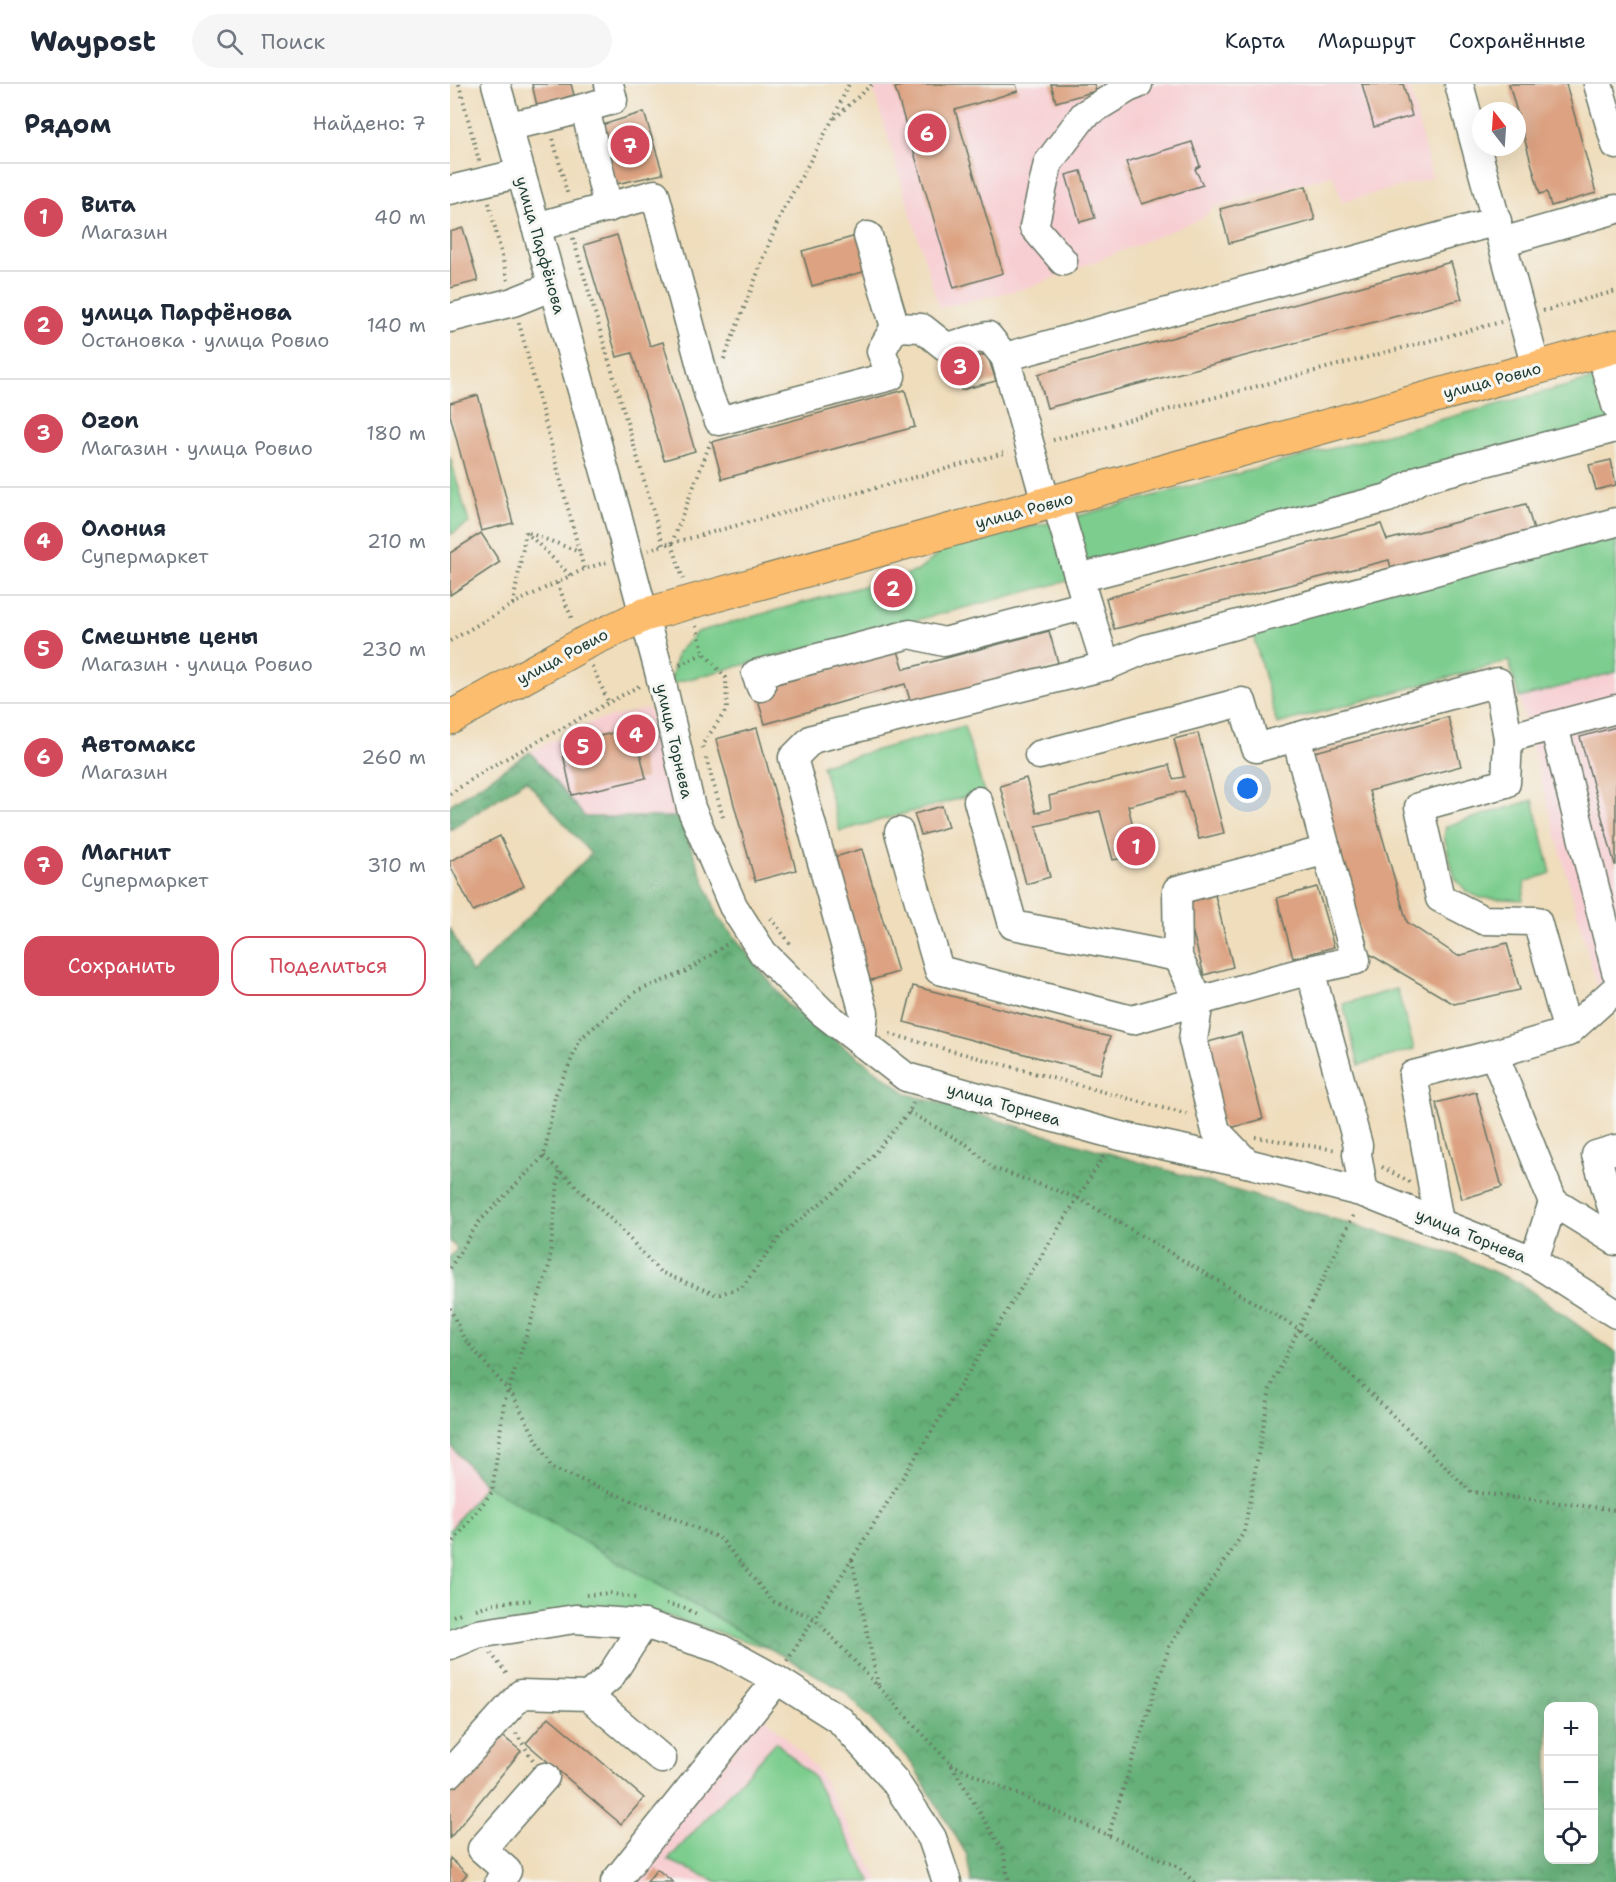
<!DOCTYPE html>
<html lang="ru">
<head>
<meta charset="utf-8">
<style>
	:root { --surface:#fff; --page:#f6f6f7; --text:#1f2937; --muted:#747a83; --line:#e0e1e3; --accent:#d1495b }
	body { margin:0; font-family:"Shantell Sans",sans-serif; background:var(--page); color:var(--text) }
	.controls { position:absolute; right:18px; bottom:18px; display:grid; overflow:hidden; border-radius:12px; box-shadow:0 6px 24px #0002 }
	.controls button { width:54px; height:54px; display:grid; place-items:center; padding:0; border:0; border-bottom:2px solid var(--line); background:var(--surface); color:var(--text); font:30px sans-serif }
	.compass { position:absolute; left:1022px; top:18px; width:54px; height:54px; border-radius:50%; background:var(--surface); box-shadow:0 6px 24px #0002; rotate:343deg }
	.you { position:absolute; left:798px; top:705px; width:21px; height:21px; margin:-15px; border:4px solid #fff; border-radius:50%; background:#1a73e8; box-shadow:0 0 0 9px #1a73e833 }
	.badge { display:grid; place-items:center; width:39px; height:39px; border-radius:50%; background:var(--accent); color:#fff; font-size:20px; font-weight:700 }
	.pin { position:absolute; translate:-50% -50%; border:3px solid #fff; box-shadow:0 2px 6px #0006 }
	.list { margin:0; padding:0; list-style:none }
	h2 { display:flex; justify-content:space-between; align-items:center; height:78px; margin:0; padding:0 24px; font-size:26px }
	h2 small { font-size:20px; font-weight:400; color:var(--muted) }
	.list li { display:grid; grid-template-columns:39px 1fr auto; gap:18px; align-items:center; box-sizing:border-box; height:108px; padding:0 24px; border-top:2px solid var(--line) }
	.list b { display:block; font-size:22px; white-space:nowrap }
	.list p { margin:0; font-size:20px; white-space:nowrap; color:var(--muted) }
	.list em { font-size:20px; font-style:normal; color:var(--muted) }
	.actions { display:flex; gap:12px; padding:18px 24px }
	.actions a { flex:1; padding:14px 0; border:2px solid var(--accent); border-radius:18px; text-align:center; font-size:21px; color:var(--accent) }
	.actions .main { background:var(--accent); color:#fff }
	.icon { flex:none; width:33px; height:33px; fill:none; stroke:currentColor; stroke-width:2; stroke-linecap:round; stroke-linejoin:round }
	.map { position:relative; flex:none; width:1166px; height:1798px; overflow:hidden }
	header { display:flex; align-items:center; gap:36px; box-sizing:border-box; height:84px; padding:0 30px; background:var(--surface); border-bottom:2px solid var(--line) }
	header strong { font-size:28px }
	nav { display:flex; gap:33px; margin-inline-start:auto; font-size:21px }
	.search { width:420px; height:54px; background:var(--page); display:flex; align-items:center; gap:15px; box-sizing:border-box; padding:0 21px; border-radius:33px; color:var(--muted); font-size:22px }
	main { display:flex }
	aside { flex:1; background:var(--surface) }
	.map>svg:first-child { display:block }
</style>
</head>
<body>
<header>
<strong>Waypost</strong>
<div class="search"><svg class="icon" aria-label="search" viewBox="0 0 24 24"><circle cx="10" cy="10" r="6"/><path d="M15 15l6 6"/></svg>Поиск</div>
<nav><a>Карта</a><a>Маршрут</a><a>Сохранённые</a></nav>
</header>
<main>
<aside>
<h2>Рядом<small>Найдено: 7</small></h2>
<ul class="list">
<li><span class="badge">1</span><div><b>Вита</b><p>Магазин</p></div><em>40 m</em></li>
<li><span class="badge">2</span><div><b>улица Парфёнова</b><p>Остановка · улица Ровио</p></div><em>140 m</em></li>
<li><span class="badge">3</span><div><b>Ozon</b><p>Магазин · улица Ровио</p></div><em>180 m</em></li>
<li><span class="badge">4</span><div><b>Олония</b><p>Супермаркет</p></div><em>210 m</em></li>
<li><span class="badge">5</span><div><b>Смешные цены</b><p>Магазин · улица Ровио</p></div><em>230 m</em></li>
<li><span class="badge">6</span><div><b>Автомакс</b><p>Магазин</p></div><em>260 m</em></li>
<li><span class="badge">7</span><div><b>Магнит</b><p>Супермаркет</p></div><em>310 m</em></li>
</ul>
<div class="actions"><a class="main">Сохранить</a><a>Поделиться</a></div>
</aside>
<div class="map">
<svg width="1166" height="1798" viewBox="0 0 1166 1798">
	<defs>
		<pattern id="forest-crowns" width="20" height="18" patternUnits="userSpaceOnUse" patternTransform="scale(1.5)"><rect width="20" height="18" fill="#66b079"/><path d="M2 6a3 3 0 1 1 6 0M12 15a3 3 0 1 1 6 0" fill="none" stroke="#539064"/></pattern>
	</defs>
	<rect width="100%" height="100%" fill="#f6f6f2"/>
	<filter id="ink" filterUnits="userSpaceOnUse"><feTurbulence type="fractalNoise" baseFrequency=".0167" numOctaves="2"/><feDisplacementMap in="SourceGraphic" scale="12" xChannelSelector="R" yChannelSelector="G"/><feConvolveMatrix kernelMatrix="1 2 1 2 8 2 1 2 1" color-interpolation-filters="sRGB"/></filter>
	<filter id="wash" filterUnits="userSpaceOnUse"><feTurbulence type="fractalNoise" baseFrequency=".008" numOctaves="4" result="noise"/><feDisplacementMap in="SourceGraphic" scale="24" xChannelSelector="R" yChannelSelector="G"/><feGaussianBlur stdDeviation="1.35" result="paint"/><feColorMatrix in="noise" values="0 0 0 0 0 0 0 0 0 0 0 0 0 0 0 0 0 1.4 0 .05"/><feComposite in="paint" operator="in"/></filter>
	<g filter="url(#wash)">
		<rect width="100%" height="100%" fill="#efddbc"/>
		<!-- built -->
		<g fill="#f7cfd3">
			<path d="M437,0H959L982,94L892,118L883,91L764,123L753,134L581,203L489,224L423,4Z"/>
			<path d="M1166,588V910L1150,914L1069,614Z"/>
			<path d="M199,624L229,733H135L80,668L144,637Z"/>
			<path d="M0,1361L35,1401L0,1446Z"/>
			<path d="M313,1631L367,1685L430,1798H176Z"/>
		</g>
		<!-- green -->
		<g fill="#7dcd8e" stroke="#4e8561" stroke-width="1.5">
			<path d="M1166,289V355L220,600L227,569L247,548L468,487L500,460L613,436Z"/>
			<path d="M0,373L19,439L0,451Z"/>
			<path d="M1166,445V588L1069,614L1059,577L827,640L801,543Z"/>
			<path d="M514,642L534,708L390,747L372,681Z"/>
			<path d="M1083,716L1101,789L1075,798L1073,816L1031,814L1017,808L1005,794L994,753L996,742Z"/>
			<path d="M947,905L964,965L909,981L893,920Z"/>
			<path d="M35,1401L321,1565L211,1530L152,1524L0,1549V1446Z"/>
			<path d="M326,1658L363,1693L422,1798H268L218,1776Z"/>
		</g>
		<!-- forest -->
		<path fill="url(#forest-crowns)" stroke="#427656" stroke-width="1.5" fill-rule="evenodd" d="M80,668L135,733H229L268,832L338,921L458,1010L1006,1171L1071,1200L1166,1269V1798H521L517,1771L461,1678L394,1607L35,1401L0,1361V1173L7,1165L0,1157V844L22,889L141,770L76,696L0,746V721ZM1098,1622H1144V1776H1098Z"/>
		<g id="blocks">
			<!-- building -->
			<g fill="#dca281">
				<path d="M82,0H121L124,11L87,22Z"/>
				<path d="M457,0H566L568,7L505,26L553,189L504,204L445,4Z"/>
				<path d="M601,0H644L646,7L606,18Z"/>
				<path d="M912,0H953L962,32L924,43Z"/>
				<path d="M1059,0H1116L1146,109L1101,122L1097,108L1090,110Z"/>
				<path d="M194,28L213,90L161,101L149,42Z"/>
				<path d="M742,58L750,82L745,85L753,101L692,120L676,78Z"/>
				<path d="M631,87L645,134L630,138L616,91Z"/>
				<path d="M856,102L865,136L779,159L770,125Z"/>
				<path d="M13,144L28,197L0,204V148Z"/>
				<path d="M167,151L200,262L213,258L245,367L214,376L182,269L167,273L134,161Z"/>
				<path d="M410,151L420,186L362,202L352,167Z"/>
				<path d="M1001,178L1012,215L597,324L588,290Z"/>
				<path d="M537,270L546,297L511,306L503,279Z"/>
				<path d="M455,306L465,343L272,395L262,358Z"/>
				<path d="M28,311L63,439L31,447L0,331V319Z"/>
				<path d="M1161,376L1166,401L1146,406L1139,381Z"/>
				<path d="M1076,420L1087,456L943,492L939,476L664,545L656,514L931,440L937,456Z"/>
				<path d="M31,449L50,478L0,511V469Z"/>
				<path d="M599,547L609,582L461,619L455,600L315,640L305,606L448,567L454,585Z"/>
				<path d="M998,633L1011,682L919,707L957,838L1008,872L1057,859L1070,906L1004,920L916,868L861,669Z"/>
				<path d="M1166,643V781H1165L1130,653Z"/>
				<path d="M184,644L196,694L122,711L111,661Z"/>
				<path d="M307,644L346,786L305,797L266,655Z"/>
				<path d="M748,649L774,749L749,755L734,707L678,722L690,771L663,776L650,727L586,742L600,793L576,800L550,702L576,694L586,729L601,725L599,712L719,681L723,695L734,693L724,655Z"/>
				<path d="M492,722L498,743L471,751L464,730Z"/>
				<path d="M50,752L74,802L23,827L0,781V777Z"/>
				<path d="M412,765L448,888L415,898L378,775Z"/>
				<path d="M867,803L884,863L843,874L827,814Z"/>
				<path d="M765,811L783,883L754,891L735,819Z"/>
				<path d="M463,902L660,953L650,990L454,938Z"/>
				<path d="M791,949L813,1035L773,1046L751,960Z"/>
				<path d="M1026,1008L1052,1103L1012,1115L986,1019Z"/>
				<path d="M99,1633L194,1714L171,1740L76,1659Z"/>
				<path d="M45,1646L71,1667L0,1754V1702Z"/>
				<path d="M0,1774L17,1790L10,1798H0Z"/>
				<path d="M207,1785L223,1798H197Z"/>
			</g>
		</g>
	</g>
	<g filter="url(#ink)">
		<use href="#blocks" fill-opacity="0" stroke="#687564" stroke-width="1.5"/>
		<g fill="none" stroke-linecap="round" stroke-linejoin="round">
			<!-- minor casing -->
			<g stroke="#687564" stroke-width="31">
				<g id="minor">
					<path d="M46,0L168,434L210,591L241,724L283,822L313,869L372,928L456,993L666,1051L797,1079L914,1109L1080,1175L1166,1230"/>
					<path d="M1009,0L1086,284"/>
					<path d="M1148,0L1166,61"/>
					<path d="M135,24L158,124"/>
					<path d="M58,42L97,34L163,16L159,0"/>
					<path d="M0,106L71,89"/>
					<path d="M86,143L205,110L259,312L269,337L441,292L431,267L445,243L418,152"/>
					<path d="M1052,158L1166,125"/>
					<path d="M613,177L584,143L598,79L634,31L678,4L688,0"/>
					<path d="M0,234L63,218L103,202"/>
					<path d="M445,243L472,244L496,263L538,252L555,273"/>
					<path d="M1150,266L1166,321"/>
					<path d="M596,419L555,273L1047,137"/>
					<path d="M629,494L938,414L970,395L1166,344"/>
					<path d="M637,521L656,582"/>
					<path d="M311,603L306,590L460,550L494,558L637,521L606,417"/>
					<path d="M1104,642L1166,887"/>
					<path d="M1058,654L1166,625"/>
					<path d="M589,671L792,618L806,664L846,653"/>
					<path d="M528,717L563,841L728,873"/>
					<path d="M449,748L489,886L682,936L749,917L728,873L727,806L877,766"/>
					<path d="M860,886L908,1061L907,1070L914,1109"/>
					<path d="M411,959L414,929L343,674L362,655L656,582L696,565L1166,438"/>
					<path d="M1166,1065L1146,1071L1166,1137"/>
					<path d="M797,1079L766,1047L743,956L749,917L860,886L906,876L846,653L1048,598L1058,654L1056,699L969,723L990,814L1033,836L1087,837L1118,948"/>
					<path d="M1103,1118L1166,1157"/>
					<path d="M989,1138L963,991L1044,970"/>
					<path d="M1080,1175L1089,1161L1103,1118L1044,970L1118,948L1166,905"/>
					<path d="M0,1561L27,1550L125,1535L194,1540L271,1565L327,1596L390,1636L444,1696L482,1754L497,1798"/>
					<path d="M138,1612L160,1593L194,1540"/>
					<path d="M0,1689L71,1610L138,1612L212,1675"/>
					<path d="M49,1798L57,1787L32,1765L95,1693"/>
					<path d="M165,1798L327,1596"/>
				</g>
			</g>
			<!-- major casing -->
			<g stroke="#687564" stroke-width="35">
				<path id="major" d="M0,634L133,560L194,531L1166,262"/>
			</g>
			<!-- path -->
			<g stroke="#687564" stroke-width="4" stroke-dasharray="1.5 4.5" stroke-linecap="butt">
				<path d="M9,0L29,77"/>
				<path d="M385,34L422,0"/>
				<path d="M103,55L118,112"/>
				<path d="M39,119L58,197"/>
				<path d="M123,154L213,461L222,459L233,495"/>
				<path d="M1093,227L1166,207"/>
				<path d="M69,239L134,485"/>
				<path d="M274,275L330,132L383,35L399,0"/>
				<path d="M603,356L1051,238"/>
				<path d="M76,448L121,492"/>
				<path d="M79,449L130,468"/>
				<path d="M222,459L558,368"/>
				<path d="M222,459L261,357"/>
				<path d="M198,466L213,461"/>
				<path d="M107,499L123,537"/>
				<path d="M63,520L76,447"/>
				<path d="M246,542L254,569L276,594L277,625L252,661L253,664"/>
				<path d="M0,557L63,520L134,485L157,478"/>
				<path d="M230,581L254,569"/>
				<path d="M142,582L158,617"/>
				<path d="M256,674L273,733"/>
				<path d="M0,710L37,685L189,602"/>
				<path d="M321,834L342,862"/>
				<path d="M440,950L739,1031"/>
				<path d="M459,1028L517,1061L543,1084L628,1114L849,1245L917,1306L1021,1408L1166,1426"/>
				<path d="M805,1053L886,1066"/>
				<path d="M94,1072L169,1143L210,1188L267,1211L292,1203L333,1149L405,1092L459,1028L463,1019"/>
				<path d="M932,1083L960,1098"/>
				<path d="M0,1184L28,1139L94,1072L105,1012L131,954L187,907L237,887L280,858"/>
				<path d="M0,1224L13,1253L63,1312L102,1384L214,1430L271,1455L322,1517L364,1534L500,1679L553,1767L559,1798"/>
				<path d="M0,1462L42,1408L54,1319L99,1182L109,1087"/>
				<path d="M402,1476L428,1601"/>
				<path d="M136,1511L159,1509L185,1514"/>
				<path d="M216,1520L235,1524L248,1531"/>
				<path d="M26,1525L45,1519L84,1516"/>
				<path d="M3,1532L13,1528"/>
				<path d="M41,1569L58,1592"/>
				<path d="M337,1577L402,1475L655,1070"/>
				<path d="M66,1649L83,1676"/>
				<path d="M501,1680L728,1783L744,1798"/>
				<path d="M658,1752L719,1563L794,1448L820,1305L905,1128"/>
			</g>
			<!-- minor -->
			<use href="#minor" stroke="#fff" stroke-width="28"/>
			<!-- major -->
			<use href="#major" stroke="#fcbd6e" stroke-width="33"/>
		</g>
	</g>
	<g text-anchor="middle" stroke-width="6" stroke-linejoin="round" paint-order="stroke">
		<!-- street labels -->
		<g font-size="16" fill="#1f3d34" stroke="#f6f6f2">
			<text transform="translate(91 161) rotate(74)" y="6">улица Парфёнова</text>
			<text transform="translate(1042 296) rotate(-15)" y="6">улица Ровио</text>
			<text transform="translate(574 426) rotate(-15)" y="6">улица Ровио</text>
			<text transform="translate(112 572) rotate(-28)" y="6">улица Ровио</text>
			<text transform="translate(225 657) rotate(77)" y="6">улица Торнева</text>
			<text transform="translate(554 1020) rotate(16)" y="6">улица Торнева</text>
			<text transform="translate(1021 1151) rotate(22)" y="6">улица Торнева</text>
		</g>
	</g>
</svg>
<div class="controls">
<button>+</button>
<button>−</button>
<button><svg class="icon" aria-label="locate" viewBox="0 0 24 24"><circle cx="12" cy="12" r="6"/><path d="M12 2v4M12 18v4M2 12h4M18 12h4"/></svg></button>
</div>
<svg class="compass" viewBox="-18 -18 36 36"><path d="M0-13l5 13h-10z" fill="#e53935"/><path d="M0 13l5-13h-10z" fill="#747a83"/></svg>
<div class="you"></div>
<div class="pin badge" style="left:686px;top:762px">1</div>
<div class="pin badge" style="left:443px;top:504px">2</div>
<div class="pin badge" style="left:510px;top:282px">3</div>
<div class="pin badge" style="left:186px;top:650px">4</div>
<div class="pin badge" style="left:133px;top:662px">5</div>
<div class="pin badge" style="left:477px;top:49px">6</div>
<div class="pin badge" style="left:180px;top:61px">7</div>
</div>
</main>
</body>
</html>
